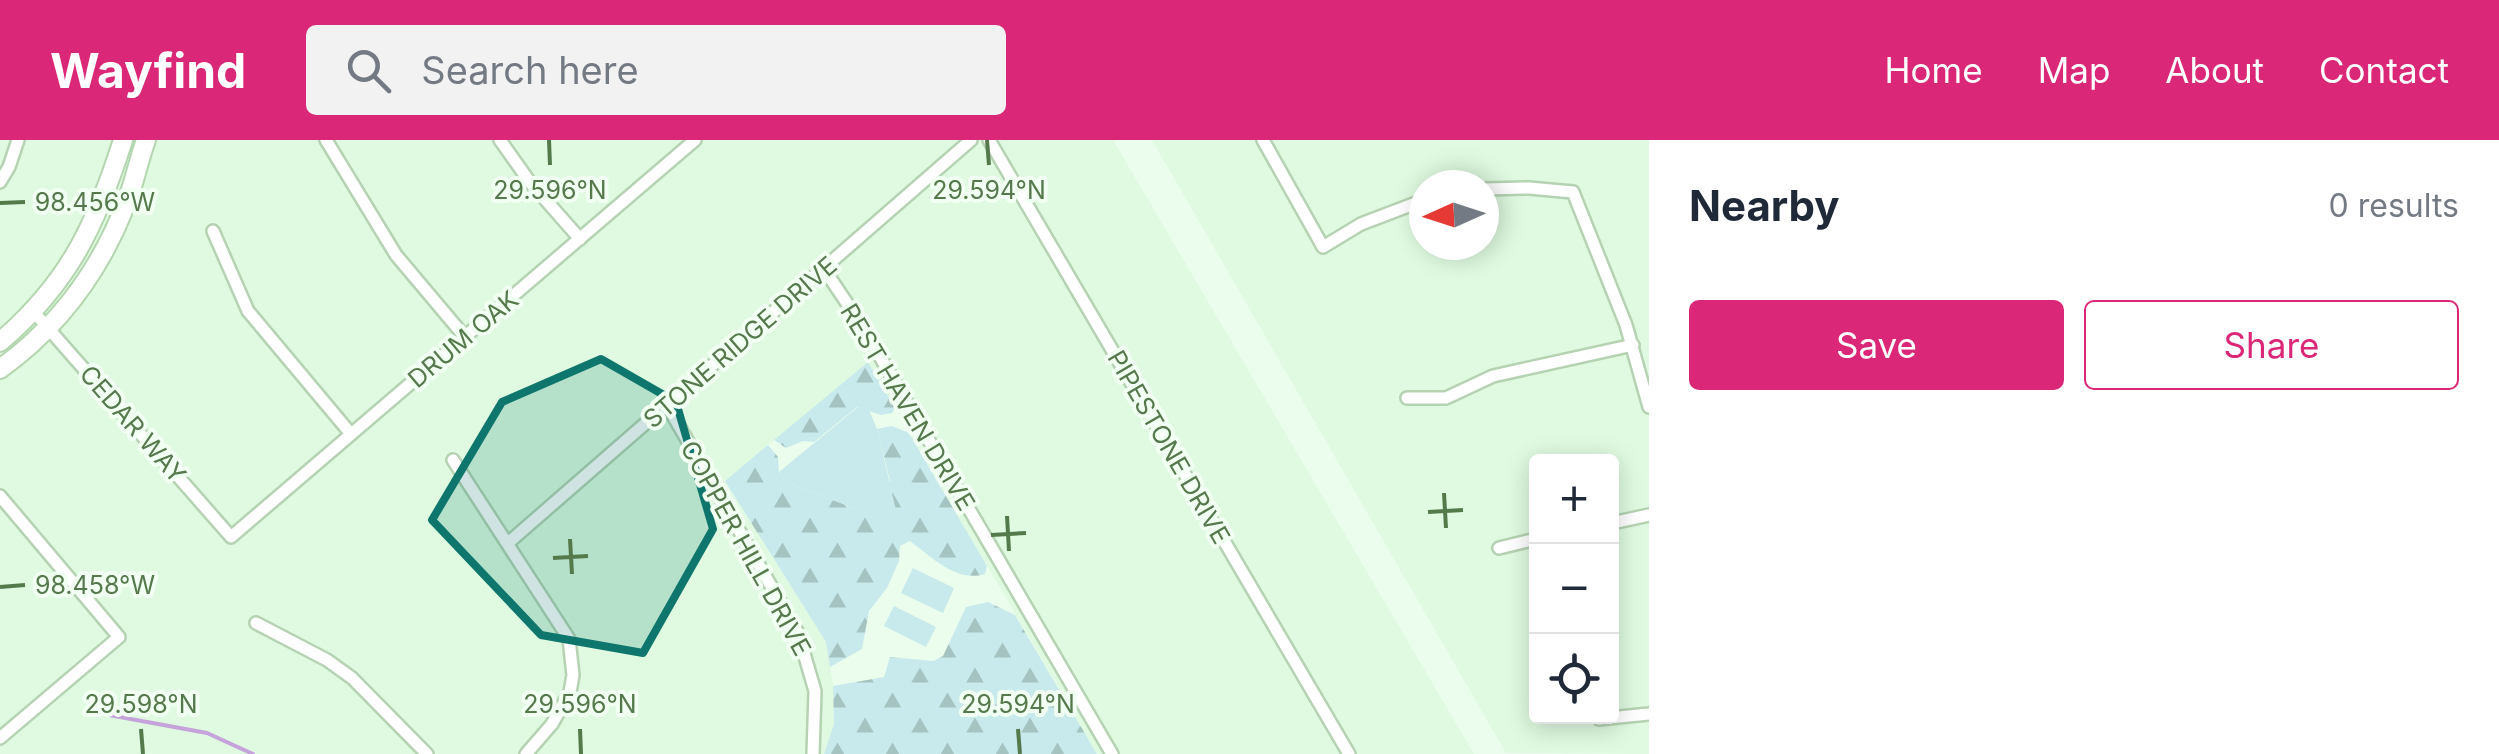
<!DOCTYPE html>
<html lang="en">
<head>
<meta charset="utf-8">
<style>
	:root { --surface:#fff; --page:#f2f2f3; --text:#1f2937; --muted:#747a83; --line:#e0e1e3; --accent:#db2777 }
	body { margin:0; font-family:Inter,sans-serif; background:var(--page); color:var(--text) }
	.controls { position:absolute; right:30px; bottom:30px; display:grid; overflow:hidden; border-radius:10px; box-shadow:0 5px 25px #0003 }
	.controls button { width:90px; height:90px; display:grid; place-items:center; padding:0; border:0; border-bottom:2px solid var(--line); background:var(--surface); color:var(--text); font:50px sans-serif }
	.compass { position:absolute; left:1409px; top:30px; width:90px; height:90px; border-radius:50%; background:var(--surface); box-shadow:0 5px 25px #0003; rotate:267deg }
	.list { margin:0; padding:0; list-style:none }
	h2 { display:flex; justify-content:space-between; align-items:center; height:130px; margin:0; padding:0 40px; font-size:42px }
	h2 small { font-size:32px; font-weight:400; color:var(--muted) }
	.actions { display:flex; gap:20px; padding:30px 40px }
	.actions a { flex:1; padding:22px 0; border:2px solid var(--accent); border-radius:10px; text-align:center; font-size:35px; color:var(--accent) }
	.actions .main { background:var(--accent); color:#fff }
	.icon { flex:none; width:55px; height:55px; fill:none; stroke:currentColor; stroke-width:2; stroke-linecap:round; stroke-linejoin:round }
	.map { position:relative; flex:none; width:1649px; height:614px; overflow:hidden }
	header { display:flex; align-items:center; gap:60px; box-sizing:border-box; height:140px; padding:0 50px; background:var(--accent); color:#fff }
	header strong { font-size:48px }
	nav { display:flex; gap:55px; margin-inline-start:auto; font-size:35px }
	.search { width:700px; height:90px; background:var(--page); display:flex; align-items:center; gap:25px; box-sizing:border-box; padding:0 35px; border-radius:10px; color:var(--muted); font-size:38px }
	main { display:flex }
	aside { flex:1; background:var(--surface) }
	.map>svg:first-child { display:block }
</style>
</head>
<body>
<header>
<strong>Wayfind</strong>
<div class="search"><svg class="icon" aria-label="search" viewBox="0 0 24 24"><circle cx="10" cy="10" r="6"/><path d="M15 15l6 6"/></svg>Search here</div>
<nav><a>Home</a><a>Map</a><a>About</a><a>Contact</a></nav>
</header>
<main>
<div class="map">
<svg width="1649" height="614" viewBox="0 0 1649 614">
	<defs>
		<pattern id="forest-firs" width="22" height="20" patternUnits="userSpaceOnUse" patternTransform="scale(2.5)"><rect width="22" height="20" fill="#c8eaec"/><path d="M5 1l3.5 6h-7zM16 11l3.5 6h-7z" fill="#a5c3c1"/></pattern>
	</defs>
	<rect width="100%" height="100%" fill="#ebfded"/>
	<!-- residential -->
	<g fill="#dffae0" fill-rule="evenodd">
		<path d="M0,0H1113L1474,614H1097L868,222L725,341L826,502L833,545L834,584L824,614H0Z"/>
		<path d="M1152,0H1649V614L1506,613ZM1424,45H1484V105H1424ZM1536,322H1612V576H1536Z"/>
	</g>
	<!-- forest -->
	<g fill="url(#forest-firs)">
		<path d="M868,222L895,268L892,273L881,275L857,267L814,302L803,301L786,308L774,300Z"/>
		<path d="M892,286L909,293L987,426L985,434C956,443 932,417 910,401L900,406L899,421L887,448L869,471L862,509L830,527L826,502L725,341L768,305L778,317L779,332L786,342L859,370L890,341L877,289Z"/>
		<path d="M988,462L1015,475L1097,614H824L834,584L833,546L884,537L890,517L933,521L943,516L966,467Z"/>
	</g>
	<!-- pitch -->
	<g fill="#c8eaec">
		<path d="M858,267L869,270L877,289L896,370H859L786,342L779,332Z"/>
		<path d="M913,428L954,448L943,473L901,453Z"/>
		<path d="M894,466L936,487L926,507L884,486Z"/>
	</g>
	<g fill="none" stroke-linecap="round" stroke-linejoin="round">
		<!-- stream -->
		<path stroke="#c6a4db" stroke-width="4" d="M109,575L207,593L253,614"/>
		<!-- street casing -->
		<g stroke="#b5d3b2" stroke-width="16">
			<g id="street">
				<path d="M326,0L396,115L465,197"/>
				<path d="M500,0L529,41L580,99"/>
				<path d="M989,0L1349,614"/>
				<path d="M1263,0L1323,107L1361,84L1424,60"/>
				<path d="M0,42L9,27L18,0"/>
				<path d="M1484,49L1529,48L1573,52L1626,185L1649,267"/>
				<path d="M213,91L248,171L351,294"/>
				<path d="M824,129L861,184L1112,614"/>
				<path d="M34,172L231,397L695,0"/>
				<path d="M1407,258H1446L1493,236L1633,205"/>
				<path d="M667,265L798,493L815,551L813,614"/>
				<path d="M453,320L569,499L573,535L570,552L552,584L526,614"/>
				<path d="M0,356L119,497L0,598"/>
				<path d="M1612,383L1649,375"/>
				<path d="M508,403L971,0"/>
				<path d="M1499,408L1536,399"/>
				<path d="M256,483L327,520L352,538L427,614"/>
				<path d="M1599,579L1649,574"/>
			</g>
		</g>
		<!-- secondary casing -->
		<g stroke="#b3d6af" stroke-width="22">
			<g id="secondary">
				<path d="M0,202C69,143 96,85 123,0"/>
				<path d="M0,229C57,188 99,132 125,66C134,45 138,22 146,0"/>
			</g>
		</g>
		<!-- street -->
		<use href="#street" stroke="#fff" stroke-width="11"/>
		<!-- secondary -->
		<use href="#secondary" stroke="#fff" stroke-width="18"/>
	</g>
	<!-- marked area -->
	<path fill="#0f766e" fill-opacity="0.2" stroke="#0f766e" stroke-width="8" stroke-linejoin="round" d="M601,219L676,262L713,389L643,513L541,495L432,380L502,262Z"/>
	<!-- ticks -->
	<path fill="none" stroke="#547a4c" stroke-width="4" d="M549,0L550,25M987,0L989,25M0,63L25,62M1444,353L1446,388M1428,372L1463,370M1007,376L1009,411M991,395L1026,393M570,399L572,434M553,418L588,416M0,447L25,445M141,589L143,614M580,589L581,614M1018,589L1020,614"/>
	<g text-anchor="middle" stroke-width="8" stroke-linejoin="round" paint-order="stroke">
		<!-- street labels -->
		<g font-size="25" fill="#547a4c" stroke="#f2fff3">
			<text transform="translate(463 199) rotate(-40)" y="9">DRUM OAK</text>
			<text transform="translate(740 202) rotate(-41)" y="9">STONE RIDGE DRIVE</text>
			<text transform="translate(908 267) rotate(59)" y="9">REST HAVEN DRIVE</text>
			<text transform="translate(133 284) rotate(49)" y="9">CEDAR WAY</text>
			<text transform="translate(1169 307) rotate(60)" y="9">PIPESTONE DRIVE</text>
			<text transform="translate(746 408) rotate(61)" y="9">COPPER HILL DRIVE</text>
		</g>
	</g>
	<g font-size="25" text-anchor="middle" fill="#547a4c" stroke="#f2fff3" stroke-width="8" stroke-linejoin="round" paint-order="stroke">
		<text x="550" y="59">29.596°N</text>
		<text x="989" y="59">29.594°N</text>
		<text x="95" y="71">98.456°W</text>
		<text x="95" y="454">98.458°W</text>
		<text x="141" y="573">29.598°N</text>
		<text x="580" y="573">29.596°N</text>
		<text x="1018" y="573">29.594°N</text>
	</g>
</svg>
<div class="controls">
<button>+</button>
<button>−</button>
<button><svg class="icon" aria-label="locate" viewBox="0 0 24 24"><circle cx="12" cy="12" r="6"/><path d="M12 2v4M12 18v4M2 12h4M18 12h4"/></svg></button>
</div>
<svg class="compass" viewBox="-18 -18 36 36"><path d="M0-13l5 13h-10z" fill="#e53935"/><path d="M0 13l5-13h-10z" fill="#747a83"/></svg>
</div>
<aside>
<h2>Nearby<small>0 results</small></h2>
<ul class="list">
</ul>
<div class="actions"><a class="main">Save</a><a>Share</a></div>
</aside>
</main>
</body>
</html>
